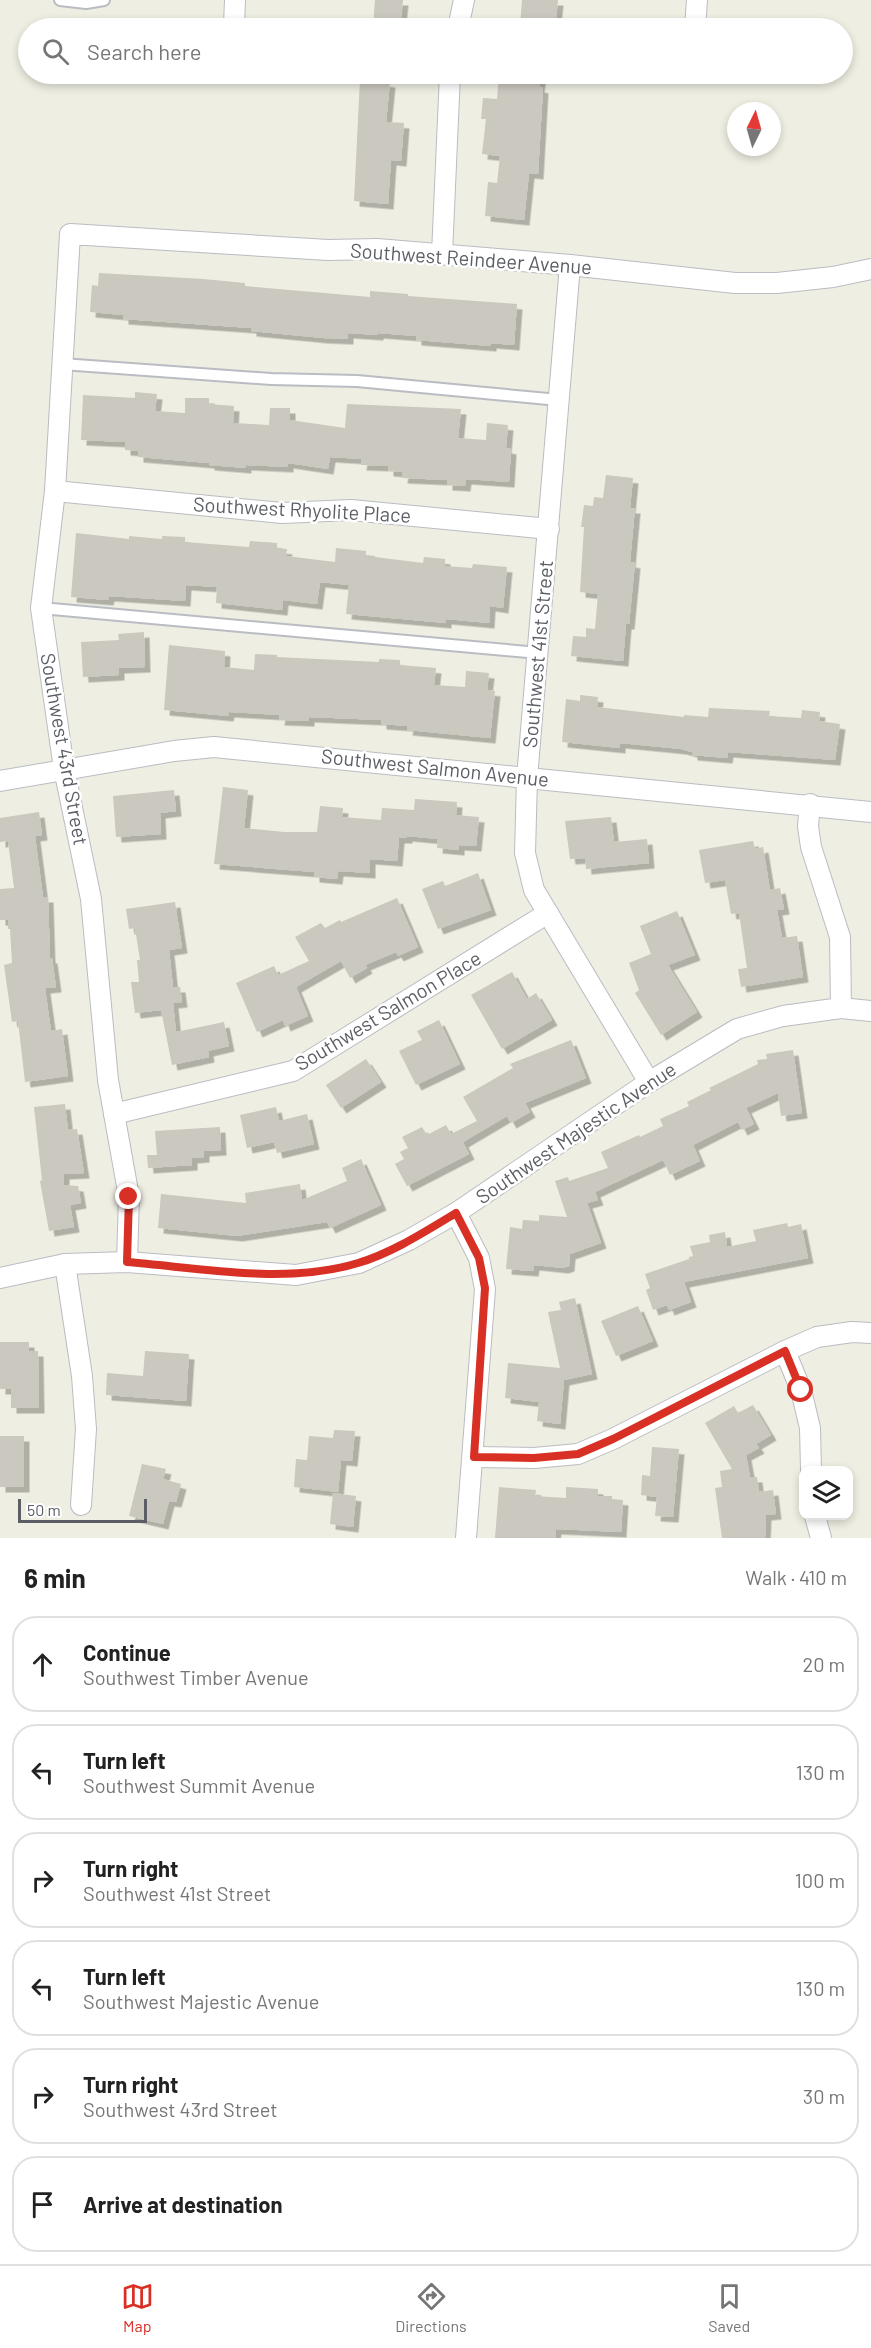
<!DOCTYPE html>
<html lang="en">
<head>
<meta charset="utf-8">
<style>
	:root { --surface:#fff; --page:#f6f6f6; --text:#222; --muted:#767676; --line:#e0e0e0; --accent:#d93025 }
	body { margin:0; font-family:Barlow,sans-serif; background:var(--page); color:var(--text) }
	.controls { position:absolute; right:18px; bottom:18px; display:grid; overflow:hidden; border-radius:12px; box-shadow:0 3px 9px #0003 }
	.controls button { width:54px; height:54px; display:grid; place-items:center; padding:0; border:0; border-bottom:2px solid var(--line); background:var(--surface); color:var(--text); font:30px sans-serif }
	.compass { position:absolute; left:727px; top:102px; width:54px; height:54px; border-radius:50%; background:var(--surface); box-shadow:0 3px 9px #0003; rotate:5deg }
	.scale { position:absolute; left:18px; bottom:15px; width:129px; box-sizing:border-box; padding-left:6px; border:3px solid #5b5e65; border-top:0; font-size:16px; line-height:21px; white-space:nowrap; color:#5b5e65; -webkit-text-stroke:4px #fff; paint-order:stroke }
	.stop { position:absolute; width:18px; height:18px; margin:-14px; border:4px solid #d93025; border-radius:50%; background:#fff }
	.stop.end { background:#d93025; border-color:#fff; box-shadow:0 2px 6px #0008 }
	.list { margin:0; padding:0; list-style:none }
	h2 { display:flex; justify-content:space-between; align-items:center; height:78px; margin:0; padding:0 24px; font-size:26px }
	h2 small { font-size:20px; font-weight:400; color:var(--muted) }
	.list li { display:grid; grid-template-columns:39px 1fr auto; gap:18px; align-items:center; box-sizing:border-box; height:96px; margin:0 12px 12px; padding:0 12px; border:2px solid var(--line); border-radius:24px }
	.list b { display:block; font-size:22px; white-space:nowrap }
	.list p { margin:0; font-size:20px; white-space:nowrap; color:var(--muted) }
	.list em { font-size:20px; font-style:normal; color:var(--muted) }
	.icon { flex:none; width:33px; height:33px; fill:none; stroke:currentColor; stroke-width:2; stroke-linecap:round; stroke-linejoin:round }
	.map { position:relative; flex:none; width:871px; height:1538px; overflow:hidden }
	.search { position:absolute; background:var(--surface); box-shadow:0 3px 9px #0003; left:18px; right:18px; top:18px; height:66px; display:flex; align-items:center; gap:15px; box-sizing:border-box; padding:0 21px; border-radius:33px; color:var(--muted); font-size:22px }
	.sheet { height:726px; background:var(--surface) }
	nav { display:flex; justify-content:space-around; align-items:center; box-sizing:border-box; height:84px; border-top:2px solid var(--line); background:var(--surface); font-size:16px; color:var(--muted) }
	nav a { display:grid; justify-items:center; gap:3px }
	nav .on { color:var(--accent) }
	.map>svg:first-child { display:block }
</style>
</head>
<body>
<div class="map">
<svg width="871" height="1538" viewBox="0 0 871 1538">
	<defs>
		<filter id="shadow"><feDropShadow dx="5.5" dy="5.5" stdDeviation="0" flood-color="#0004"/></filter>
	</defs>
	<rect width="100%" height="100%" fill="#efeee2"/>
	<!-- building -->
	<g fill="#cac8bf" filter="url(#shadow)">
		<path d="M375,0H403L400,28H373Z"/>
		<path d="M522,0H558L555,28L520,26Z"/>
		<path d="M499,74H541L539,87L543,88L538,174L529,173L524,220L485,216L488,182L497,183L500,156L482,154L486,119H481L483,98L497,99Z"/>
		<path d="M360,79L390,82L386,122L404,123L401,161L391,160L388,204L354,201Z"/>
		<path d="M99,273L203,279L245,283V286L370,297V291L408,294V296L517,304L514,345L491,343V346L416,340V336L378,333V335L348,333V339L323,338L251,331V328L123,319V315L90,312L92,285L98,286Z"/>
		<path d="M135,392L157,394L155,411L185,413V398H209V404L234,406L233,423L269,425L270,408H290V420L345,428L347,404L461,409L458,438L486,440L487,423L508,425L506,448L511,449L509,482L466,479L465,486L447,485V480L402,478L403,472L388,471V466L361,465L362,459L330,457L328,469L288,463V467L246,465V468L209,465V463L138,457V451L125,450V442L81,440L83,395L135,398Z"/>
		<path d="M606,475L633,478L630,508H635L630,562L635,563L629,624H626L623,661L571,656L573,636L586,637V628L595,629L598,594L580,592L584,527H581L584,505L593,506L594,497L603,498Z"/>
		<path d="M76,533L129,539V536L162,539V536L185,537V542L249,547L250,541L277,543V548L287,549L286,556L335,562L336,548L366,551V555L375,556V557L423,563L424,557L445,559V566L472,568L473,564L507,567L503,608L490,606L489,623L446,619V623L346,614L349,585L320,582L317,604L283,600L282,610L216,603L217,587L186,585L185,601L109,596L108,600L71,597Z"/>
		<path d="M144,632L145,667L119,668V675L83,677L81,642L119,640L118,634Z"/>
		<path d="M169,645L225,651L224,667L254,670L255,654L277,655V657L379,662V659L400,660V665L436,668L434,685L465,687L466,671L489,673L487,690L495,691L490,738L407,730L408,726L381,724V720L309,717V721L279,720L280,715L229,712L228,716L164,710Z"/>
		<path d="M580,695L598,697L597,707L684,717V715L708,717L709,708L770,711L769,716L801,718L802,710L820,712L819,721L840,724L835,760L728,752L727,758L692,755V752L681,749L620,743V748L562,742L566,699L580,701Z"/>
		<path d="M223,787L248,790L244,828L284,832H317L320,806L343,808L342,817L381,820L382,808L414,810L415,799L457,802L456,815L479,817L476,846L459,845V850L437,848L438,839L407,836V838H399L397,861L370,859V873L338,871L337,879L314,877V872L214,864Z"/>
		<path d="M174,790L176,811L160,813L161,834L116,837L113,796Z"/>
		<path d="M39,812L42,835L35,836L43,897H48L50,958H52L56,987L45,988L51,1031L62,1029L68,1076L25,1082L18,1021L12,1022L4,965L12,963L10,929H8V920H0V889L14,888L8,841L0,842V818Z"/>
		<path d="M611,817L614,842L647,839L649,863L586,869L585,858L570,859L565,821Z"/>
		<path d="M753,841L755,849L763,847L770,890L780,888L784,909L777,910L782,938L797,936L803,977L741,987L738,969L747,968L739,913L731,914L725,880L705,883L699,850Z"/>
		<path d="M478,873L491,910L438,929L422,889L443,881L445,886Z"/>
		<path d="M397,898L418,947L398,956L396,952L365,965L367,968L350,978L341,961L296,987L308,1016L285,1026L283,1020L257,1032L236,983L274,966L278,975L309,961L295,937L321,923L325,928L340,920L341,922Z"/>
		<path d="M175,902L182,948L169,950L173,987H180L182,1002L173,1003L176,1032L224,1022L229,1046L208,1051L209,1057L172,1065L161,1010L135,1013L131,982H139L137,960H140L135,928L129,929L126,909Z"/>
		<path d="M677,911L695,955L668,965L697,1012L661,1035L635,993L639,990L629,963L651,954L640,926Z"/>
		<path d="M512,972L527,999L536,993L552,1020L502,1049L471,995Z"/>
		<path d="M439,1020L460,1064L416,1085L399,1051L422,1040L417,1031Z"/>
		<path d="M571,1040L586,1078L525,1103L530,1112L511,1123L507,1116L463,1142L469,1154L407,1186L395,1164L404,1159L400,1152L408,1148L402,1137L422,1127L427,1135L446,1125L451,1134L477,1121L463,1097L513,1068L510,1064Z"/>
		<path d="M793,1050L802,1113L781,1116L778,1093L746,1108L754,1124L742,1130L738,1122L693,1145L700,1161L670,1175L663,1160L595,1192L598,1200L587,1203L601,1243L570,1254L569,1266L563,1268L534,1265L533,1271L506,1269L510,1227L522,1229L523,1220L539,1221V1215L567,1217L555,1181L568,1177L569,1181L608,1168L601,1152L639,1135L640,1137L663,1126L660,1119L689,1106L687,1102L711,1090L709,1088L758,1064L757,1060L767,1059L766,1054Z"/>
		<path d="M366,1059L381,1082L341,1108L326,1085Z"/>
		<path d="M65,1104L68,1130L77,1129L84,1173L64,1174V1185L78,1186L81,1203L70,1205L74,1227L49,1231L40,1181L42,1180L34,1107Z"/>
		<path d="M276,1107L279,1121L307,1114L314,1144L277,1153L274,1142L247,1148L240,1115Z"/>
		<path d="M220,1127L221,1150L204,1151V1157L192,1158V1165L148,1168L147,1155H157L155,1131Z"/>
		<path d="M361,1159L381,1205L330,1228L327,1222L237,1236L158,1228L161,1194L246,1203L245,1193L300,1184L302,1200L347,1181L342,1168Z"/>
		<path d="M787,1223L788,1227L801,1224L808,1258L684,1282L691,1302L669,1310L667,1305L653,1310L646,1290L650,1288L645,1274L689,1259V1257L693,1256L690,1246L710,1242L709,1235L725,1232L727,1247L756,1241L753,1230Z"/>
		<path d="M575,1298L592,1374L564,1380L560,1424L537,1421L539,1402L505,1398L508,1363L560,1368L548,1312L561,1310L559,1302Z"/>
		<path d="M638,1306L653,1341L616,1356L601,1321Z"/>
		<path d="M0,1342H29V1351H38L39,1408H11V1389H0Z"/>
		<path d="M145,1351L189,1354L186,1401L106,1395L107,1373L143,1376Z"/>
		<path d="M753,1405L771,1435L756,1444L759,1448L746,1455L750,1477H757L759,1492L773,1490L776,1514L766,1515L765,1538H722L715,1488L722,1487L720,1471L732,1469L705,1423L734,1406L738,1413Z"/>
		<path d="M334,1430L355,1431L352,1461L341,1460L338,1492L294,1487L296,1459L307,1460L309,1436L333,1438Z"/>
		<rect x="0" y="1436" width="24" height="51"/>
		<path d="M652,1447L679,1449L673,1517L655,1516L657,1497L641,1495L642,1475L650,1476Z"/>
		<path d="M142,1464L166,1469L163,1479L181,1484L176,1502L169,1501L163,1524L129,1516Z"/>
		<path d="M499,1487L536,1490L535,1496L566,1498V1487L598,1489V1496H612V1499L623,1500L621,1532L556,1529L555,1538H495Z"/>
		<path d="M333,1493L356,1496L353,1527L330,1524Z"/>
	</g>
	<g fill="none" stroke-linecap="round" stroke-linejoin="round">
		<!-- service casing -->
		<g stroke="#babcc3" stroke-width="14">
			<g id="service">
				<path d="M60,0L86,3L104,0"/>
				<path d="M62,364L271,379L357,381L559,400"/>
				<path d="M41,608L539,653"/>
			</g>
		</g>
		<!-- minor casing -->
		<g stroke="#babcc3" stroke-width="22">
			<g id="minor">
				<path d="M234,25L235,0"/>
				<path d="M458,28L464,0"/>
				<path d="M695,28L697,0"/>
				<path d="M442,254L450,74"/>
				<path d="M570,265L527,778L525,853L534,890L649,1082"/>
				<path d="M55,491L282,513L351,510L549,529"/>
				<path d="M0,781L174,751L214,747L871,812"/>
				<path d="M810,804L808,826L811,847L840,937L841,1008"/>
				<path d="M114,1114L293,1071L548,913"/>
				<path d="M456,1213L479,1258L485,1289L466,1538"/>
				<path d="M127,1262L129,1197L108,1080L91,899L64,769L41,608L55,491L70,234L328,250L377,249L570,265L735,283H777L833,277L871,269"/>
				<path d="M65,1264L82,1376L86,1429L81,1505"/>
				<path d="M0,1278L65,1264L127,1262L296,1275L359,1263L409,1240L456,1213L649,1082L737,1029L783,1016L841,1008L871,1011"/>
				<path d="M785,1351L801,1390L810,1428L811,1470"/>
				<path d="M474,1457L534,1458L578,1454L613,1439L785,1351L817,1337L852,1332L871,1333"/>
				<path d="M815,1516L821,1538"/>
			</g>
		</g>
		<!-- service -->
		<use href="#service" stroke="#fff" stroke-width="10"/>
		<!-- minor -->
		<use href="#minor" stroke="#fff" stroke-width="20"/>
	</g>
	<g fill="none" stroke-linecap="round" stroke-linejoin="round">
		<!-- route -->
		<path stroke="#d93025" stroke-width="8" d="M129,1197L127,1262C201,1268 286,1285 358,1263C392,1253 426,1231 456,1213L479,1258L485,1288L474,1457L534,1458L578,1454L613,1439L785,1351L801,1390"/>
	</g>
	<g text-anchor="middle" stroke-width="5" stroke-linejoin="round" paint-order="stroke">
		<!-- street labels -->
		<g font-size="20" fill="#5b5e65" stroke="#fff">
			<text transform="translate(471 259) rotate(4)" y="7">Southwest Reindeer Avenue</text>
			<text transform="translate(302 510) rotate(3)" y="7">Southwest Rhyolite Place</text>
			<text transform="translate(538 654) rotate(-85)" y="7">Southwest 41st Street</text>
			<text transform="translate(64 749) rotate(80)" y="7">Southwest 43rd Street</text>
			<text transform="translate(435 768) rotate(6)" y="7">Southwest Salmon Avenue</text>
			<text transform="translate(388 1011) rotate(-31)" y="7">Southwest Salmon Place</text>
			<text transform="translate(576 1133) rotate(-34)" y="7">Southwest Majestic Avenue</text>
		</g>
	</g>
</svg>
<div class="controls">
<button><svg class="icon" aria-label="layers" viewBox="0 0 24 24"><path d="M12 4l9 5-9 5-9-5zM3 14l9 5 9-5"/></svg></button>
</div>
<svg class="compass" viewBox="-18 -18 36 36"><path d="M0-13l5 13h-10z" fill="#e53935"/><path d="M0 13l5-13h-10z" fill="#767676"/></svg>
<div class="scale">50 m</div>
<div class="stop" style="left:801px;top:1390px"></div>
<div class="stop end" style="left:129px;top:1197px"></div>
<div class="search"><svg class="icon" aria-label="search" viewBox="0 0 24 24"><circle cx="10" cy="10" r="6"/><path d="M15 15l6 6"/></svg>Search here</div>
</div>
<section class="sheet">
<h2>6 min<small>Walk · 410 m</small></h2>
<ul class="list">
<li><svg class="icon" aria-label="ahead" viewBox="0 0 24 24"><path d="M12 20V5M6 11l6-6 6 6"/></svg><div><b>Continue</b><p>Southwest Timber Avenue</p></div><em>20 m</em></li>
<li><svg class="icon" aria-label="left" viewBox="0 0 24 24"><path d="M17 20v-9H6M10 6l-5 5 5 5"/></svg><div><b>Turn left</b><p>Southwest Summit Avenue</p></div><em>130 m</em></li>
<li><svg class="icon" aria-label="right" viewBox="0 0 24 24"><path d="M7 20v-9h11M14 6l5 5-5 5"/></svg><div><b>Turn right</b><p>Southwest 41st Street</p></div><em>100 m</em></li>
<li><svg class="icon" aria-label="left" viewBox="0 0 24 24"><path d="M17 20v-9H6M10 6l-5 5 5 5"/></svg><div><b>Turn left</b><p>Southwest Majestic Avenue</p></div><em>130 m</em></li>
<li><svg class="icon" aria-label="right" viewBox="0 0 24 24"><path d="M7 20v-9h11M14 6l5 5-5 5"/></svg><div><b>Turn right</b><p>Southwest 43rd Street</p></div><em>30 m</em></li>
<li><svg class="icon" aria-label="arrive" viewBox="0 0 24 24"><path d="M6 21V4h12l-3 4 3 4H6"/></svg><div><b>Arrive at destination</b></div></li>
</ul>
</section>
<nav>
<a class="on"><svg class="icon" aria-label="map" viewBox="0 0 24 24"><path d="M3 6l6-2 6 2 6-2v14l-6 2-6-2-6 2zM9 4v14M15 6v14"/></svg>Map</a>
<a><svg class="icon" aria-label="directions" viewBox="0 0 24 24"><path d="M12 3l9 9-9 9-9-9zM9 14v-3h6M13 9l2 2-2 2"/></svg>Directions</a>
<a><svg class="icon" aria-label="saved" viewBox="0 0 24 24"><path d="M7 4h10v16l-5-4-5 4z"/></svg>Saved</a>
</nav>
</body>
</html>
